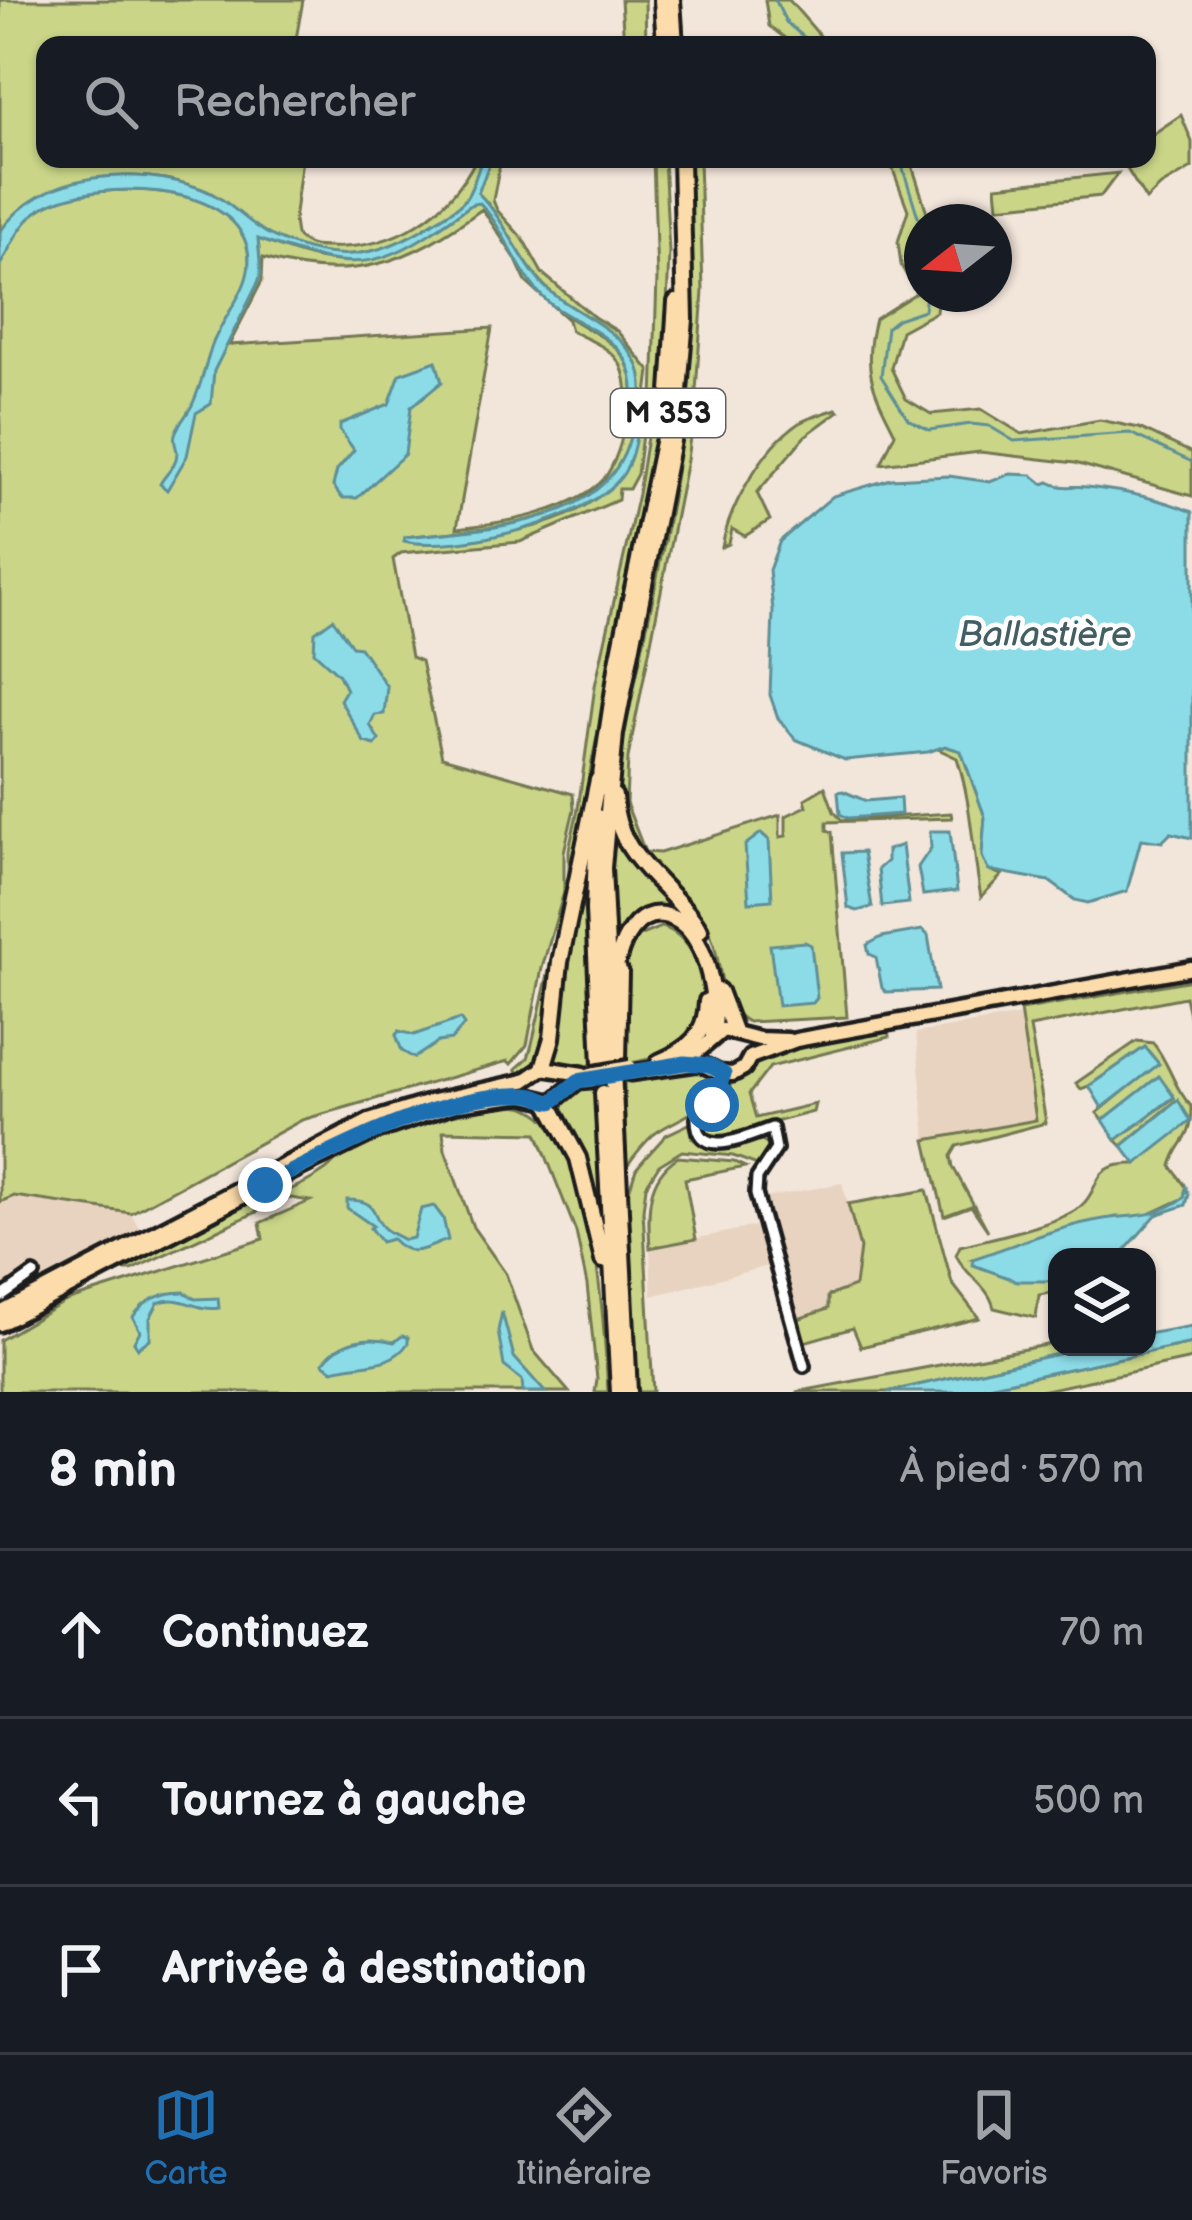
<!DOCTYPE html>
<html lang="fr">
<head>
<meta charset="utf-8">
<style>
	:root { --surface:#171b24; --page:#20242c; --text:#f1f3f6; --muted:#9ea1a6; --line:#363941; --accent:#1f6fb2 }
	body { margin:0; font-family:"Balsamiq Sans",sans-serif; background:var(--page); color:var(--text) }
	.controls { position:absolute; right:36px; bottom:36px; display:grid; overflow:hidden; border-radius:24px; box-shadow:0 3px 9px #0004 }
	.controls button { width:108px; height:108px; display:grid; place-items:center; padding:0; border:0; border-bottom:3px solid var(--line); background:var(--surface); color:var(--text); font:60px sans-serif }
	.compass { position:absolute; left:904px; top:204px; width:108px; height:108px; border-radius:50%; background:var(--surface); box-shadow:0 3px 9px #0004; rotate:253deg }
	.stop { position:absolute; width:36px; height:36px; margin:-27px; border:9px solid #1f6fb2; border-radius:50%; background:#fff }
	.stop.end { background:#1f6fb2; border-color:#fff; box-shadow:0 3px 12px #0008 }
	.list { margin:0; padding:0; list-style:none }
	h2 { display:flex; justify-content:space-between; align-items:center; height:156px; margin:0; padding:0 48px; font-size:51px }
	h2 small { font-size:39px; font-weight:400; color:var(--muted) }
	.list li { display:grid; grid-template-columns:78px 1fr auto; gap:36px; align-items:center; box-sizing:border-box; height:168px; padding:0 48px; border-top:3px solid var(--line) }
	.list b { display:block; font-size:45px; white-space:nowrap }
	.list em { font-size:39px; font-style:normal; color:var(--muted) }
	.icon { flex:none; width:66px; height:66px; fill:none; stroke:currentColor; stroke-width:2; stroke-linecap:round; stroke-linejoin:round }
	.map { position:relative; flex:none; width:1192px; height:1392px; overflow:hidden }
	.search { position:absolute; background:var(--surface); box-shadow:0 3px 9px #0004; left:36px; right:36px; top:36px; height:132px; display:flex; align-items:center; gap:30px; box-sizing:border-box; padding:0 42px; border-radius:24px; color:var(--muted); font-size:45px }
	.sheet { height:660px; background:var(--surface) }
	nav { display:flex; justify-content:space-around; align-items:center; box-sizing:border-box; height:168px; border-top:3px solid var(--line); background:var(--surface); font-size:33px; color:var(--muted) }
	nav a { display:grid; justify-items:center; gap:6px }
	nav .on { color:var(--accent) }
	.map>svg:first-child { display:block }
</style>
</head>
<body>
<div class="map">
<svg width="1192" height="1392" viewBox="0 0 1192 1392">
	<rect width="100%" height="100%" fill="#f2e5da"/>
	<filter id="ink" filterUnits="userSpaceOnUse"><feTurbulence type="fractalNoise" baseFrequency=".00833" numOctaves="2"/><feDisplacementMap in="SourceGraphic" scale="24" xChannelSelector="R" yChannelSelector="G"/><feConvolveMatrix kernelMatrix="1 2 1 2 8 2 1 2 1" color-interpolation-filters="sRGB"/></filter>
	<g filter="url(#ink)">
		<!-- built -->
		<g fill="#e8d3c0">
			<path d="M1021,1015L1036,1120L926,1140L916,1033Z"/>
			<path d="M842,1183L860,1248L855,1286L828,1296V1309L795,1320L779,1263L652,1296L650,1248L766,1224L760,1199Z"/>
			<path d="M14,1196L131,1213L143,1235L5,1306L0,1301V1202Z"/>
		</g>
		<!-- green -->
		<g fill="#cad588" stroke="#737852" stroke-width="3" fill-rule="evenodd">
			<path d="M0,0H303L295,45H45V159H302L294,221L296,235C306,247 316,247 330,247C393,250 449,214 476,159H482C477,171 473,191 464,201C457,209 443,216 434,222C377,260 332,265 270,235C245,223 228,199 202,189C139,164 40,173 0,232Z"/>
			<path d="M621,0H645L646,45H624Z"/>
			<path d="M765,0H789L828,45H794L769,26Z"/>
			<path d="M1181,115L1192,142V168L1161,186L1146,200L1127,169L1133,159H1147V138Z"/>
			<path d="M491,159H501L493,200L497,210L523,239L542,273L594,317L617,331L650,371L637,474L629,489H619L618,500L520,542L401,553L393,559L411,657L421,661L442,757L573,794L574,809L564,852V892L542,968L527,1045L511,1064L508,1061L302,1120L131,1213L14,1196L0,1202V265C13,243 20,220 44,207C96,178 254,179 249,266C248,292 225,317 214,341L224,347L261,274L258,238C357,280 389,264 472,204L480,203C510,236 528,282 562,312C580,328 608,335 622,355C635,373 634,396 633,417C626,527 488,527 406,537C491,539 620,534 637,427C641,407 646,383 637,364C620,325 568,313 541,282C516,254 505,219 478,193ZM482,209L515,258L526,282L568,320L571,331C587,339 608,346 618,361C637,387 623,463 599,484C563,514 503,523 457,528L492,328L229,345L262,281L263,258C353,285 410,262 482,209Z"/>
			<path d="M653,159H664L669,252L664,387L644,511L592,761L548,1033L541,1059L522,1076L516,1069L528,1058L531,1048L569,883V850L578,809L595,686L638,494L653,399L657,278Z"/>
			<path d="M688,159H699L703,291L696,391L687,460L628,758L626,803L645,852L660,853L780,815V837L786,836V816L807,806L805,799L825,787L834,812L842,820L951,813L952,818L827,822V830L832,832L847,1017L748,1022C718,1008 723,966 712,939C695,900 649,884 633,847C621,818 618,795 619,765C640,648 671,532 684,414C693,329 692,244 688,159Z"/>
			<path d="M889,159H910L930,222H922V294H938L936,312L901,331L891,368L906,399L931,414L981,409L1022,434L1100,420L1139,428L1192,453V496L1075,463L980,452L881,464L895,433C872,388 862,369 875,319L916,293L901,265L898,242L908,210Z"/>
			<path d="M1118,173L1101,196L998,207L996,186Z"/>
			<path d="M836,409L839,411L805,436L757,493L770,520L745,536L732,529L729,544L722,547C729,506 764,446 799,423C810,417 825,413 836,409Z"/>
			<path d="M945,746L961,751L985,817L982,856L989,870L1002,875L981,897C972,849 972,804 957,758L938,749Z"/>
			<path d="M611,826L636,869L687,921L676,916L625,928L614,950L610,943Z"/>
			<path d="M587,865L595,1068L569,1072L553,1060L561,978Z"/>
			<path d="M661,927C696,934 713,995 699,1025C687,1053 652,1059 625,1064L623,970L636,937Z"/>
			<path d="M1192,980V1028L1185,997L1030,1027L1046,1123L957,1146L951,1156L953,1167L988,1231L971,1206L944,1216L926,1140L1036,1120L1020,1010Z"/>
			<path d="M888,1029L889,1037L770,1067L749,1094L756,1118L815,1104L813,1112L715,1138L706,1136L701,1126L722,1103L733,1080L756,1059L771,1052Z"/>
			<path d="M1137,1041L1153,1043C1169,1062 1174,1089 1192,1107C1192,1144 1179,1137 1171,1166L1186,1187L1184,1198L1139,1219L1116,1217L973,1259L1057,1281V1292L1039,1295L1036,1318L994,1308C988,1284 966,1277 956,1255L960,1246C990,1238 1057,1225 1080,1207C1103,1188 1088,1163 1136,1164L1177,1100L1122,1146L1116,1140L1174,1098L1159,1077L1103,1120L1097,1113L1158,1063L1145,1047L1089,1086L1081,1089L1076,1083Z"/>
			<path d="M703,1069L713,1084C709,1113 674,1118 653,1135C643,1144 634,1156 626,1167L624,1077Z"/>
			<path d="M595,1083L605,1248L577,1149L561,1111L572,1089Z"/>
			<path d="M511,1105C596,1104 604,1332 608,1392H595L597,1379L587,1285L576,1232L537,1133L443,1131L445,1150L473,1227L506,1274L533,1350L569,1392H0V1340L66,1301L263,1239L260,1223L310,1201L291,1198L276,1203L131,1270H120L119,1266L238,1206C266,1201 302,1187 326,1170C334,1164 338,1156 347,1151C396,1121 455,1114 511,1105Z"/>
			<path d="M691,1123L692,1138C714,1160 733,1142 759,1138L769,1146L770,1153L760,1166L733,1156L682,1151L659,1165L646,1186L643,1210L653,1392H635L625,1203L636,1169L647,1156L666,1135Z"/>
			<path d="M678,1157L734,1162L745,1167L685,1179L696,1239L650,1248C648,1214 645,1178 678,1157Z"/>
			<path d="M927,1190L952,1283L979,1318L861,1347L853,1328L801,1343L795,1320L828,1309V1296L855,1286L860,1248L848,1204Z"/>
			<path d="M1057,1343V1347H1090L887,1392H796Z"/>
			<path d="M1192,1343V1359L1036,1392H959Z"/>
		</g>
		<!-- water -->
		<g fill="#8cdce8" stroke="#5f8f96" stroke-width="3">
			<path d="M482,159H491L478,193C505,220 517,255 541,283C569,313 622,326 638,366C645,382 641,403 639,420C636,437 633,458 624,473C593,521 456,553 404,541L405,537C488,528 627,527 633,416C634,395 635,372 622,354C602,327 562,319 540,294C516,268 505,230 480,203L472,204C382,269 365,277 258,239L261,274L257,285L214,371L211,404L196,413L187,456L167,490L160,484C166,473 177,466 177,452C176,445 173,442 175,434C178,424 189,413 193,403C202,384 205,364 213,343C225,312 255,285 248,250C233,179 94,180 44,207C21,220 13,243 0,265V232C42,170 136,165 202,189C229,199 245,222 270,235C332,265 377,260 434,222C443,216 457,209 464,201C473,191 477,171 482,159Z"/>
			<path d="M436,361L442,382L411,407L405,454L357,498H342L333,486L337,470L354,450L340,430V424L389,404L400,374Z"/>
			<path d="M1010,474L1032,475L1043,484L1049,482C1063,490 1072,485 1087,487C1123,491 1159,498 1192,512V838L1171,833L1162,842L1141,839L1127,891L1088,903L1075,900L1049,881L988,870L982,856L985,817L961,751L945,746L928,752L845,760L795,739L778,718L770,695L773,611L769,570L780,541L833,496L891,479L949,476L990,482Z"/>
			<path d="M333,619L352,646L360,647L387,687L384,714L375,715L370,725L379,740L375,745L364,742L340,700L346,690L339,675L314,652L315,632Z"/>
			<path d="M843,791L866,801L900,798L901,814L848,818L840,814L838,792Z"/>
			<path d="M930,831H950L957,891L923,895L918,867L931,848Z"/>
			<path d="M761,833L769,840L772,900L749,902L745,845Z"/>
			<path d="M902,845L909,903L882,906L878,869L887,861V850Z"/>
			<path d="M863,852L872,907L857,911L848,908L842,853Z"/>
			<path d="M922,930L928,935L937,990L886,992L882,988L876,957L869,954L867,945L882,937Z"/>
			<path d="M805,942L811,945L817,998L813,1003L778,1006L770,945Z"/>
			<path d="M460,1019L464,1025L451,1040L438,1042L414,1058L402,1051L396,1035L399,1031L414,1035Z"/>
			<path d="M1145,1047L1159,1064L1102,1108L1089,1086Z"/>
			<path d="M1159,1076L1174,1097L1116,1140L1103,1120Z"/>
			<path d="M1178,1100L1191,1121L1136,1164L1122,1146Z"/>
			<path d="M1186,1187L1189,1194L1186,1205L1156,1215L1119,1257H1057V1281H1017L973,1265V1259C1012,1246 1052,1229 1093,1221C1130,1213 1148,1222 1184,1198Z"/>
			<path d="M347,1200C381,1200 370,1216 385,1229C391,1234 398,1236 404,1240L413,1238L421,1209L434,1206L443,1218L448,1240C425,1247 413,1261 392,1239L381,1242L370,1228L373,1226L347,1208Z"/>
			<path d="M184,1292L195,1299L218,1298L219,1308C195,1312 181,1293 158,1303L150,1318V1339L138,1348L134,1342L140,1331L133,1317C145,1299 163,1292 184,1292Z"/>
			<path d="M502,1312L514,1357L545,1392H523L522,1380L504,1366L498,1331Z"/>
			<path d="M1192,1326V1343L959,1392H887L1090,1347H1147V1334Z"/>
			<path d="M402,1336L408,1337V1343C391,1369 359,1362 333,1370L323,1363C339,1340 368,1335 394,1342Z"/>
		</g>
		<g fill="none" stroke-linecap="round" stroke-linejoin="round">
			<!-- stream -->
			<g stroke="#5f8f96" stroke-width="3">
				<path d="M775,0L786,22L813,45"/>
				<path d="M900,159L919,220L907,256L922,285"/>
				<path d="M926,294L924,310L897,319L887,327L881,376L908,419L929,430L971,424L989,426L1014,441L1130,433L1192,462"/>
			</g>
			<!-- minor casing -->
			<g stroke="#1c1c1c" stroke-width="18">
				<g id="minor">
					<path d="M724,1074L717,1099L697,1118C697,1162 747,1136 772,1128L776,1149L757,1178L756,1194L804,1366"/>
					<path d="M0,1298L34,1274"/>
				</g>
			</g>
			<!-- major casing -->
			<g stroke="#1c1c1c" stroke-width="21">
				<g id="major">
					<path d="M677,1059L696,1053L723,1030L759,1039L788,1040"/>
					<path d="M630,1073L700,1063L719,1073L733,1074L744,1068L750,1057L796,1040L1192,968"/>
					<path d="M0,1313L369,1121L433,1101L524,1081L543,1068L583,1074"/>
					<path d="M0,1324L265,1185L374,1132L456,1104L523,1095L552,1102L578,1081L591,1080"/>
				</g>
			</g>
			<!-- highway casing -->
			<g stroke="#1c1c1c" stroke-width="22">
				<g id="highway">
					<path d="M662,0L665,45"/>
					<path d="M672,0L675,45"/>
					<path d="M669,406L676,302"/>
					<path d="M599,789L618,662L666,428"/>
					<path d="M614,796C616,860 670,882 700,930"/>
					<path d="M597,817L594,910L601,1065"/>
					<path d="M615,983C614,950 638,894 680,922C708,941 719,1005 713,1035"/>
					<path d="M719,991L734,1031"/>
					<path d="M618,1060L620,972"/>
					<path d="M659,1062C689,1049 706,1036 707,1001"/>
					<path d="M543,1068L552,1038L560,962L598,780"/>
					<path d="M603,1093L619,1392"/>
					<path d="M548,1102L578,1158L603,1260"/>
					<path d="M629,1392L603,868L615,733L677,415L685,319L681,159"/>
				</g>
			</g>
			<!-- minor -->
			<use href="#minor" stroke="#fff" stroke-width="9"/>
			<!-- major -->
			<use href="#major" stroke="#fddcac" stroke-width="12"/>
			<!-- highway -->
			<use href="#highway" stroke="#fddcac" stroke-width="14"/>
			<!-- major-bridge casing -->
			<g stroke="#1c1c1c" stroke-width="21" stroke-linecap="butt">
				<path id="major-bridge" d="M591,1074L630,1067"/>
			</g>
			<!-- major-bridge -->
			<use href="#major-bridge" stroke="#fddcac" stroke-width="12"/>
		</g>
	</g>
	<g fill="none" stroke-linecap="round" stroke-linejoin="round" filter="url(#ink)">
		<!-- route -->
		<path stroke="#1f6fb2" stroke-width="15" d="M265,1185C336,1149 444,1091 526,1095C537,1095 542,1101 552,1102L578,1081L685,1063L709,1065L724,1074L712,1105"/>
	</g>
	<g text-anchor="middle" stroke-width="9" stroke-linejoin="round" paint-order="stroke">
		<!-- shield labels -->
		<rect fill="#fff" stroke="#606060" stroke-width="3" x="611" y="389" width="114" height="48" rx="9"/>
		<g font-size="30" font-weight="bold" fill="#1c1c1c">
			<text x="668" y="423">M 353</text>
		</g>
		<!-- water labels -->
		<g font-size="36" font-style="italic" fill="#435f63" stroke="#fff">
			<text x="1045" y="646">Ballastière</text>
		</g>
	</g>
</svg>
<div class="controls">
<button><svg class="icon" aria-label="layers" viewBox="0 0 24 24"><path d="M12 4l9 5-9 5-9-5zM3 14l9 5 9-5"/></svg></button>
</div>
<svg class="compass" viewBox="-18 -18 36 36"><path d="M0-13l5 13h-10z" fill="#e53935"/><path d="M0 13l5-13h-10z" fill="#9ea1a6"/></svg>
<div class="stop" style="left:712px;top:1105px"></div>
<div class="stop end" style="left:265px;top:1185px"></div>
<div class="search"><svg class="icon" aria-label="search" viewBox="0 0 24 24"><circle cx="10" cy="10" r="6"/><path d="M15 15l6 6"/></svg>Rechercher</div>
</div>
<section class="sheet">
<h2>8 min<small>À pied · 570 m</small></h2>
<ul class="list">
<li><svg class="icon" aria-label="ahead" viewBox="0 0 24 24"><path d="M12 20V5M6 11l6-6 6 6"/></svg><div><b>Continuez</b></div><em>70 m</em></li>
<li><svg class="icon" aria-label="left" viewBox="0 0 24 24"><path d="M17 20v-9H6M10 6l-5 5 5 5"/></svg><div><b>Tournez à gauche</b></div><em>500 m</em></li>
<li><svg class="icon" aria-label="arrive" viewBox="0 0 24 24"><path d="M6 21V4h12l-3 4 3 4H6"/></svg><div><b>Arrivée à destination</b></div></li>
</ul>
</section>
<nav>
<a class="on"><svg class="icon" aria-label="map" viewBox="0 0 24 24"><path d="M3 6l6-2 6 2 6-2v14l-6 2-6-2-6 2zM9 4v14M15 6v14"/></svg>Carte</a>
<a><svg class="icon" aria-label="directions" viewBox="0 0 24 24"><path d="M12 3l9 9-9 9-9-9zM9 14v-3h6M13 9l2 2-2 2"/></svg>Itinéraire</a>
<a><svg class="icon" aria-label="saved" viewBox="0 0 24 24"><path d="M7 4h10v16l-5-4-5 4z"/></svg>Favoris</a>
</nav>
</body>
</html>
